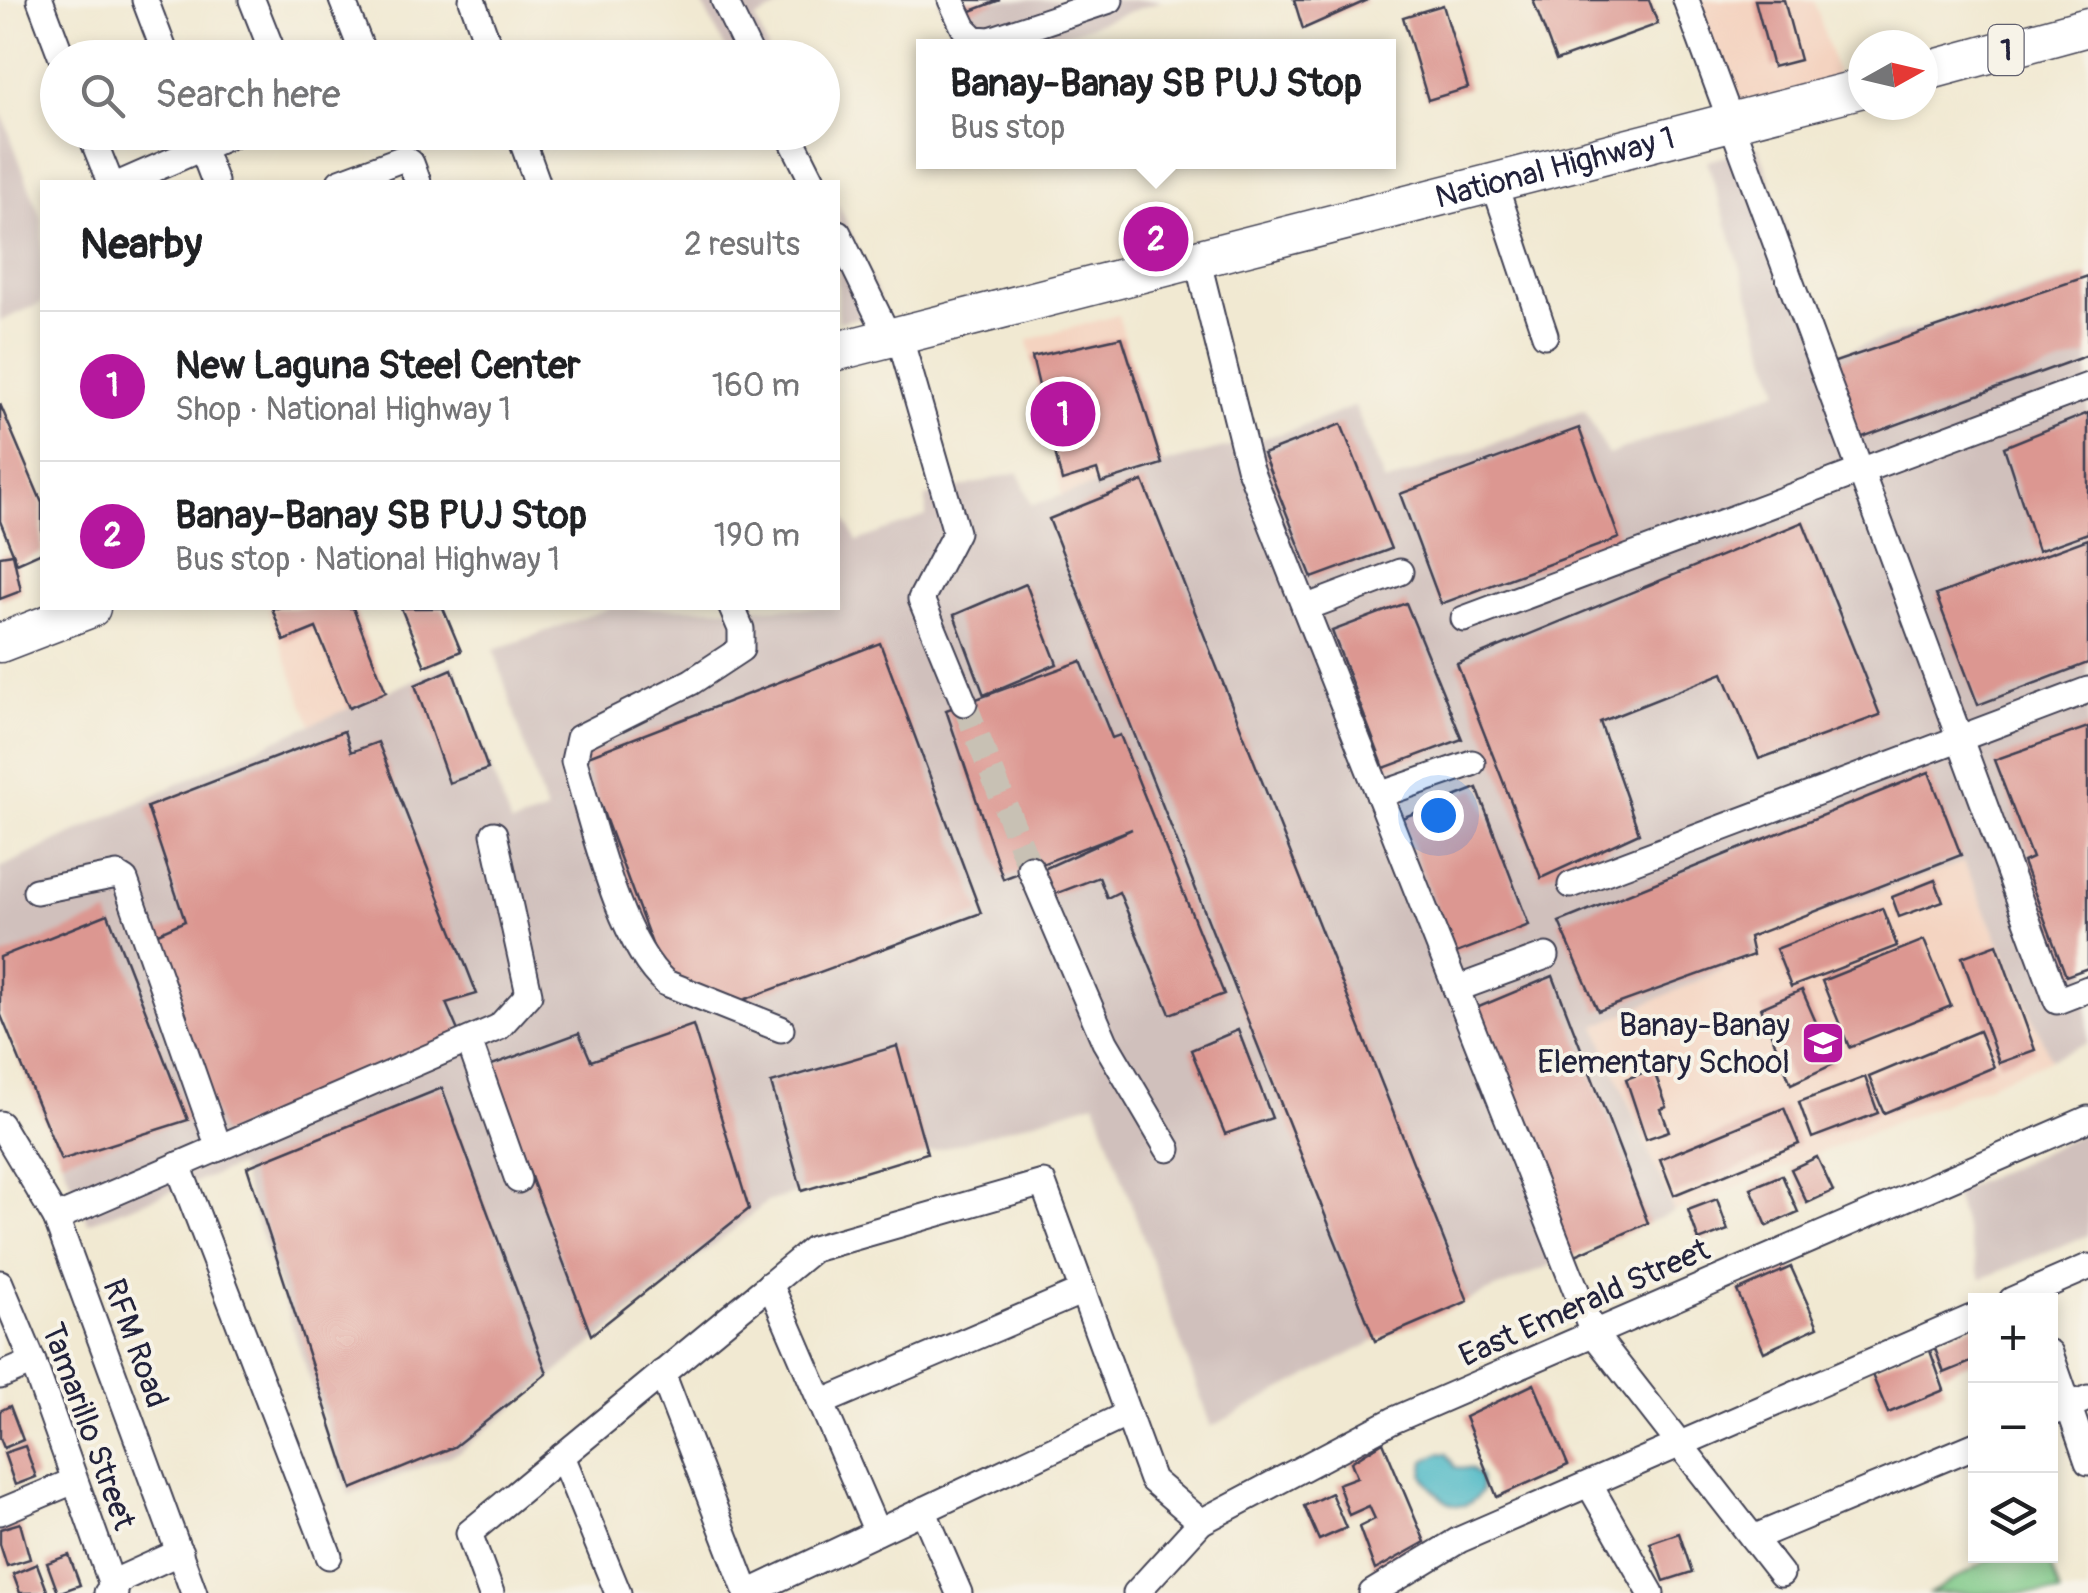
<!DOCTYPE html>
<html lang="en">
<head>
<meta charset="utf-8">
<style>
	:root { --surface:#fff; --page:#f6f6f6; --text:#202124; --muted:#757577; --line:#e0e0e0; --accent:#b5179e }
	body { margin:0; font-family:Pangolin,sans-serif; background:var(--page); color:var(--text) }
	.controls { position:absolute; right:30px; bottom:30px; display:grid; overflow:hidden; border-radius:0px; box-shadow:0 5px 15px #0003 }
	.controls button { width:90px; height:90px; display:grid; place-items:center; padding:0; border:0; border-bottom:2px solid var(--line); background:var(--surface); color:var(--text); font:50px sans-serif }
	.compass { position:absolute; left:1848px; top:30px; width:90px; height:90px; border-radius:50%; background:var(--surface); box-shadow:0 5px 15px #0003; rotate:82deg }
	.you { position:absolute; left:1438px; top:815px; width:35px; height:35px; margin:-25px; border:8px solid #fff; border-radius:50%; background:#1a73e8; box-shadow:0 0 0 15px #1a73e833 }
	.badge { display:grid; place-items:center; width:65px; height:65px; border-radius:50%; background:var(--accent); color:#fff; font-size:32px; font-weight:700 }
	.pin { position:absolute; translate:-50% -50%; border:5px solid #fff; box-shadow:0 2px 10px #0006 }
	.popup { position:absolute; left:916px; top:39px; width:480px; height:130px; box-sizing:border-box; display:grid; place-content:center; border-radius:0px; background:var(--surface); filter:drop-shadow(0 2px 8px #0005); font-size:32px; white-space:nowrap; color:var(--muted) }
	.popup b { font-size:38px; color:var(--text) }
	.popup::after { content:''; position:absolute; left:50%; top:100%; margin-left:-20px; border:20px solid transparent; border-top-color:var(--surface) }
	.list { margin:0; padding:0; list-style:none }
	h2 { display:flex; justify-content:space-between; align-items:center; height:130px; margin:0; padding:0 40px; font-size:42px }
	h2 small { font-size:32px; font-weight:400; color:var(--muted) }
	.list li { display:grid; grid-template-columns:65px 1fr auto; gap:30px; align-items:center; box-sizing:border-box; height:150px; padding:0 40px; border-top:2px solid var(--line) }
	.list b { display:block; font-size:38px; white-space:nowrap }
	.list p { margin:0; font-size:32px; white-space:nowrap; color:var(--muted) }
	.list em { font-size:32px; font-style:normal; color:var(--muted) }
	.icon { flex:none; width:55px; height:55px; fill:none; stroke:currentColor; stroke-width:2; stroke-linecap:round; stroke-linejoin:round }
	.map { position:relative; flex:none; width:2088px; height:1593px; overflow:hidden }
	.search { position:absolute; background:var(--surface); box-shadow:0 5px 15px #0003; left:40px; top:40px; width:800px; height:110px; display:flex; align-items:center; gap:25px; box-sizing:border-box; padding:0 35px; border-radius:55px; color:var(--muted); font-size:38px }
	.panel { position:absolute; background:var(--surface); box-shadow:0 5px 15px #0003; left:40px; top:180px; width:800px; height:430px; border-radius:0px }
	.map>svg:first-child { display:block }
</style>
</head>
<body>
<div class="map">
<svg width="2088" height="1593" viewBox="0 0 2088 1593">
	<rect width="100%" height="100%" fill="#f7f3e8"/>
	<filter id="ink" filterUnits="userSpaceOnUse"><feTurbulence type="fractalNoise" baseFrequency=".01" numOctaves="2"/><feDisplacementMap in="SourceGraphic" scale="20" xChannelSelector="R" yChannelSelector="G"/><feConvolveMatrix kernelMatrix="1 2 1 2 8 2 1 2 1" color-interpolation-filters="sRGB"/></filter>
	<filter id="wash" filterUnits="userSpaceOnUse"><feTurbulence type="fractalNoise" baseFrequency=".0048" numOctaves="4" result="noise"/><feDisplacementMap in="SourceGraphic" scale="40" xChannelSelector="R" yChannelSelector="G"/><feGaussianBlur stdDeviation="2.25" result="paint"/><feColorMatrix in="noise" values="0 0 0 0 0 0 0 0 0 0 0 0 0 0 0 0 0 1.4 0 .05"/><feComposite in="paint" operator="in"/></filter>
	<g filter="url(#wash)">
		<rect width="100%" height="100%" fill="#f1e9d2"/>
		<!-- built -->
		<g fill="#f4d3c0">
			<path d="M1693,0H1814L1838,78L1729,113Z"/>
			<path d="M1118,315L1158,461L1062,497L1028,340Z"/>
			<path d="M267,608H353L386,692L311,725Z"/>
			<path d="M1964,862L2051,1059L1674,1212L1595,1026L1757,954L1751,938Z"/>
		</g>
		<!-- industrial -->
		<g fill="#d0c0bc">
			<path d="M700,0H796L755,19L772,58L730,57Z"/>
			<path d="M938,0H1163L1033,46H959Z"/>
			<path d="M0,108L42,221V303L0,321Z"/>
			<path d="M1759,147L1827,356L2088,275V1043L2051,1059L1964,862L1752,937L1758,954L1596,1026L1674,1212L1375,1341L1211,1427L1095,1102L767,1202L459,1452L349,1495L238,1166L88,1223L0,1013V868L218,765L453,663L511,825L546,812L494,650L610,608H838V524L846,520L857,541L926,516V497L1018,472L1032,505L1162,464L1294,430L1355,406L1385,483L1585,410L1608,455L1779,390L1707,161Z"/>
			<path d="M838,203L886,312L838,322Z"/>
			<path d="M2088,1131V1235L1981,1279L1954,1193Z"/>
		</g>
		<!-- green -->
		<path fill="#7cc886" stroke="#4f7560" stroke-width="2.5" d="M1996,1556H2047L2060,1593H1930Z"/>
		<!-- water -->
		<path fill="#4ab7c5" stroke="#366c80" stroke-width="2.5" d="M1439,1453L1447,1454L1455,1467L1471,1469L1480,1477L1481,1492C1459,1522 1437,1497 1423,1475L1425,1461Z"/>
		<g id="blocks">
			<!-- building -->
			<g fill="#dc9791">
				<path d="M961,0H1000L966,13Z"/>
				<path d="M1294,0H1368L1303,29Z"/>
				<path d="M1533,0H1649L1658,24L1556,61Z"/>
				<path d="M1755,0H1784L1800,60L1773,67Z"/>
				<path d="M1443,5L1468,88L1428,100L1403,17Z"/>
				<path d="M2088,276V355L1860,438L1832,363Z"/>
				<path d="M1122,337L1162,464L1101,483L1097,470L1062,481L1032,357Z"/>
				<path d="M0,404L42,503V552L17,563L0,521Z"/>
				<path d="M2088,413V533L2038,551L2004,447Z"/>
				<path d="M1341,424L1391,549L1312,578L1263,454Z"/>
				<path d="M1579,428L1619,538L1441,604L1400,494Z"/>
				<path d="M1143,481L1468,1301L1375,1341L1049,519Z"/>
				<path d="M1803,522L1880,715L1759,759L1723,673L1600,722L1639,833L1541,878L1457,664Z"/>
				<path d="M2088,539V663L1978,705L1936,595Z"/>
				<path d="M13,554L21,591L0,599V556Z"/>
				<path d="M1026,584L1057,664L984,695L954,615Z"/>
				<path d="M1406,603L1462,739L1384,768L1332,631Z"/>
				<path d="M272,608H353L386,692L349,708L316,628L284,641Z"/>
				<path d="M401,608H443L461,651L425,666Z"/>
				<path d="M880,643L981,913L727,1006L665,979L583,758Z"/>
				<path d="M1081,661L1112,738L1120,735L1224,994L1170,1014L1119,892L1107,898L1099,877L1045,898L1035,873L1132,829L1003,879L946,710Z"/>
				<path d="M452,669L488,769L449,783L415,685Z"/>
				<path d="M2088,727V968L2066,976L2023,862L2032,858L1994,760Z"/>
				<path d="M344,731L351,752L378,742L477,994L446,1003L461,1038L222,1134L151,936L185,921L147,807Z"/>
				<path d="M1929,772L1961,855L1749,937L1753,955L1598,1011L1559,922Z"/>
				<path d="M1477,788L1529,925L1454,954L1402,818Z"/>
				<path d="M1935,880L1943,901L1899,917L1892,897Z"/>
				<path d="M1882,908L1897,946L1791,987L1776,949Z"/>
				<path d="M108,914L188,1120L61,1160L0,1013V957Z"/>
				<path d="M1924,940L1951,1006L1849,1047L1822,981Z"/>
				<path d="M1997,944L2035,1050L1999,1063L1962,957Z"/>
				<path d="M1553,976L1648,1223L1571,1257L1474,1009Z"/>
				<path d="M1802,990L1834,1064L1791,1084L1761,1008Z"/>
				<path d="M693,1025L749,1209L591,1335L489,1066L579,1033L591,1061Z"/>
				<path d="M1238,1030L1272,1118L1225,1134L1191,1050Z"/>
				<path d="M1979,1031L1994,1067L1884,1113L1869,1077Z"/>
				<path d="M897,1046L927,1153L802,1191L771,1083Z"/>
				<path d="M1653,1069L1667,1107L1661,1109L1669,1131L1646,1139L1626,1079Z"/>
				<path d="M1865,1077L1878,1113L1812,1138L1799,1102Z"/>
				<path d="M442,1088L547,1373L454,1447L352,1489L247,1167Z"/>
				<path d="M1784,1108L1799,1144L1674,1195L1660,1159Z"/>
				<path d="M1817,1157L1833,1191L1807,1203L1791,1169Z"/>
				<path d="M1782,1175L1798,1212L1767,1226L1751,1188Z"/>
				<path d="M1717,1199L1728,1230L1699,1241L1688,1210Z"/>
				<path d="M1791,1267L1818,1327L1764,1352L1737,1291Z"/>
				<path d="M1976,1325V1360L1944,1373L1933,1343Z"/>
				<path d="M1928,1345L1944,1390L1888,1413L1870,1370Z"/>
				<path d="M1534,1384L1568,1465L1497,1497L1465,1417Z"/>
				<path d="M10,1406L23,1440L4,1448L0,1438V1411Z"/>
				<path d="M1383,1442L1425,1542L1375,1570L1359,1527L1375,1519L1369,1506L1349,1515L1338,1484L1357,1477L1351,1462Z"/>
				<path d="M25,1446L36,1477L15,1485L4,1453Z"/>
				<path d="M1331,1493L1346,1528L1319,1540L1304,1506Z"/>
				<path d="M20,1523L30,1559L7,1566L0,1544V1529Z"/>
				<path d="M1679,1533L1692,1572L1664,1581L1650,1543Z"/>
				<path d="M69,1555L80,1585L58,1593L47,1563Z"/>
				<path d="M37,1564L48,1593H20L13,1574Z"/>
			</g>
		</g>
	</g>
	<g filter="url(#ink)">
		<use href="#blocks" fill-opacity="0" stroke="#414052" stroke-width="2.5"/>
		<g fill="none" stroke-linecap="round" stroke-linejoin="round">
			<!-- minor-tunnel -->
			<path stroke="#c8c1b4" stroke-width="25" stroke-dasharray="25 12" stroke-linecap="butt" d="M964,703L1030,868"/>
			<!-- minor casing -->
			<g stroke="#414052" stroke-width="29">
				<g id="minor">
					<path d="M40,0L62,58"/>
					<path d="M145,0L167,58"/>
					<path d="M252,0L275,58"/>
					<path d="M342,0L365,58"/>
					<path d="M472,0L493,58"/>
					<path d="M724,0L752,58"/>
					<path d="M951,0L964,28L975,39L990,40L1110,0"/>
					<path d="M1686,0L2057,1001L2088,989"/>
					<path d="M90,132L110,182"/>
					<path d="M196,132L215,182"/>
					<path d="M519,132L537,182"/>
					<path d="M788,132L813,182"/>
					<path d="M124,182L238,132"/>
					<path d="M340,182L404,158L411,163L418,182"/>
					<path d="M1494,183L1545,335"/>
					<path d="M838,233L889,338"/>
					<path d="M1197,258L1249,467L1593,1333L1781,1574"/>
					<path d="M899,335L956,532L921,599L964,703"/>
					<path d="M732,608L741,629V649L691,682L579,738L574,761C592,821 619,943 666,983L781,1029"/>
					<path d="M1305,608L1400,572"/>
					<path d="M1464,619L2088,386"/>
					<path d="M1379,795L1472,763"/>
					<path d="M1030,868L1105,1042L1168,1149"/>
					<path d="M1571,885L2088,690"/>
					<path d="M36,891L117,875L125,880L219,1148"/>
					<path d="M1456,989L1546,956"/>
					<path d="M469,1041L518,1180"/>
					<path d="M0,1124L56,1218L194,1593"/>
					<path d="M178,1165L329,1556"/>
					<path d="M56,1218L499,1027L529,994L494,834"/>
					<path d="M0,1283L33,1362L115,1593"/>
					<path d="M770,1284L877,1532"/>
					<path d="M2012,1300L2088,1267"/>
					<path d="M2050,1353L2088,1462"/>
					<path d="M662,1373L747,1593"/>
					<path d="M0,1376L33,1362"/>
					<path d="M821,1403L1083,1291"/>
					<path d="M2050,1414L2088,1398"/>
					<path d="M562,1456L618,1593"/>
					<path d="M1589,1484L1651,1593"/>
					<path d="M923,1510L959,1593"/>
					<path d="M0,1512L74,1481"/>
					<path d="M1753,1538L1976,1445"/>
					<path d="M107,1593L125,1577L180,1552"/>
					<path d="M491,1593L469,1533L813,1249L1043,1183L1152,1480L1201,1522"/>
					<path d="M748,1593L1128,1414"/>
					<path d="M1136,1593L1201,1522L1394,1420L2088,1119"/>
					<path d="M1372,1593L1459,1540L1976,1316"/>
				</g>
			</g>
			<!-- highway casing -->
			<g stroke="#414052" stroke-width="41">
				<g id="highway">
					<path d="M1923,72L2088,27"/>
					<path id="s1" d="M838,351L1863,88"/>
					<path d="M0,643L91,608"/>
				</g>
			</g>
			<!-- minor -->
			<use href="#minor" stroke="#fff" stroke-width="25"/>
			<!-- highway -->
			<use href="#highway" stroke="#fff" stroke-width="38"/>
		</g>
	</g>
	<!-- icons -->
	<defs>
		<g id="school-square" transform="scale(2.25)"><rect x="-9" y="-9" width="18" height="18" rx="4" fill="#b5179e" stroke="#f7f3e8"/><path d="M0-5L7-2L0 1L-7-2ZM-4 1L0 2.5L4 1V4Q0 6-4 4Z" fill="#fff"/></g>
	</defs>
	<g fill-rule="evenodd">
		<use href="#school-square" x="1823" y="1043"/>
	</g>
	<g text-anchor="middle" stroke-width="8" stroke-linejoin="round" paint-order="stroke">
		<!-- shield labels -->
		<rect fill="#f7f3e8" stroke="#62616f" stroke-width="2.5" x="1988.5" y="25" width="35" height="50" rx="8"/>
		<g font-size="30" font-weight="bold" fill="#22223b">
			<text x="2006" y="60">1</text>
		</g>
		<!-- street labels -->
		<g font-size="32" fill="#22223b" stroke="#f7f3e8">
			<text dy="11" stroke="none"><textPath href="#s1" startOffset="740">National Highway 1</textPath></text>
			<text transform="translate(1584 1302) rotate(-24)" y="11">East Emerald Street</text>
			<text transform="translate(136 1343) rotate(70)" y="11">RFM Road</text>
			<text transform="translate(89 1426) rotate(70)" y="11">Tamarillo Street</text>
		</g>
		<!-- poi labels -->
		<g font-size="32" fill="#22223b" stroke="#f7f3e8" text-anchor="end">
			<text x="1790" y="1036">Banay-Banay<tspan x="1790" dy="37">Elementary School</tspan></text>
		</g>
	</g>
</svg>
<div class="controls">
<button>+</button>
<button>−</button>
<button><svg class="icon" aria-label="layers" viewBox="0 0 24 24"><path d="M12 4l9 5-9 5-9-5zM3 14l9 5 9-5"/></svg></button>
</div>
<svg class="compass" viewBox="-18 -18 36 36"><path d="M0-13l5 13h-10z" fill="#e53935"/><path d="M0 13l5-13h-10z" fill="#757577"/></svg>
<div class="you"></div>
<div class="pin badge" style="left:1063px;top:414px">1</div>
<div class="pin badge" style="left:1156px;top:239px">2</div>
<div class="popup"><b>Banay-Banay SB PUJ Stop</b>Bus stop</div>
<div class="search"><svg class="icon" aria-label="search" viewBox="0 0 24 24"><circle cx="10" cy="10" r="6"/><path d="M15 15l6 6"/></svg>Search here</div>
<section class="panel">
<h2>Nearby<small>2 results</small></h2>
<ul class="list">
<li><span class="badge">1</span><div><b>New Laguna Steel Center</b><p>Shop · National Highway 1</p></div><em>160 m</em></li>
<li><span class="badge">2</span><div><b>Banay-Banay SB PUJ Stop</b><p>Bus stop · National Highway 1</p></div><em>190 m</em></li>
</ul>
</section>
</div>
</body>
</html>
